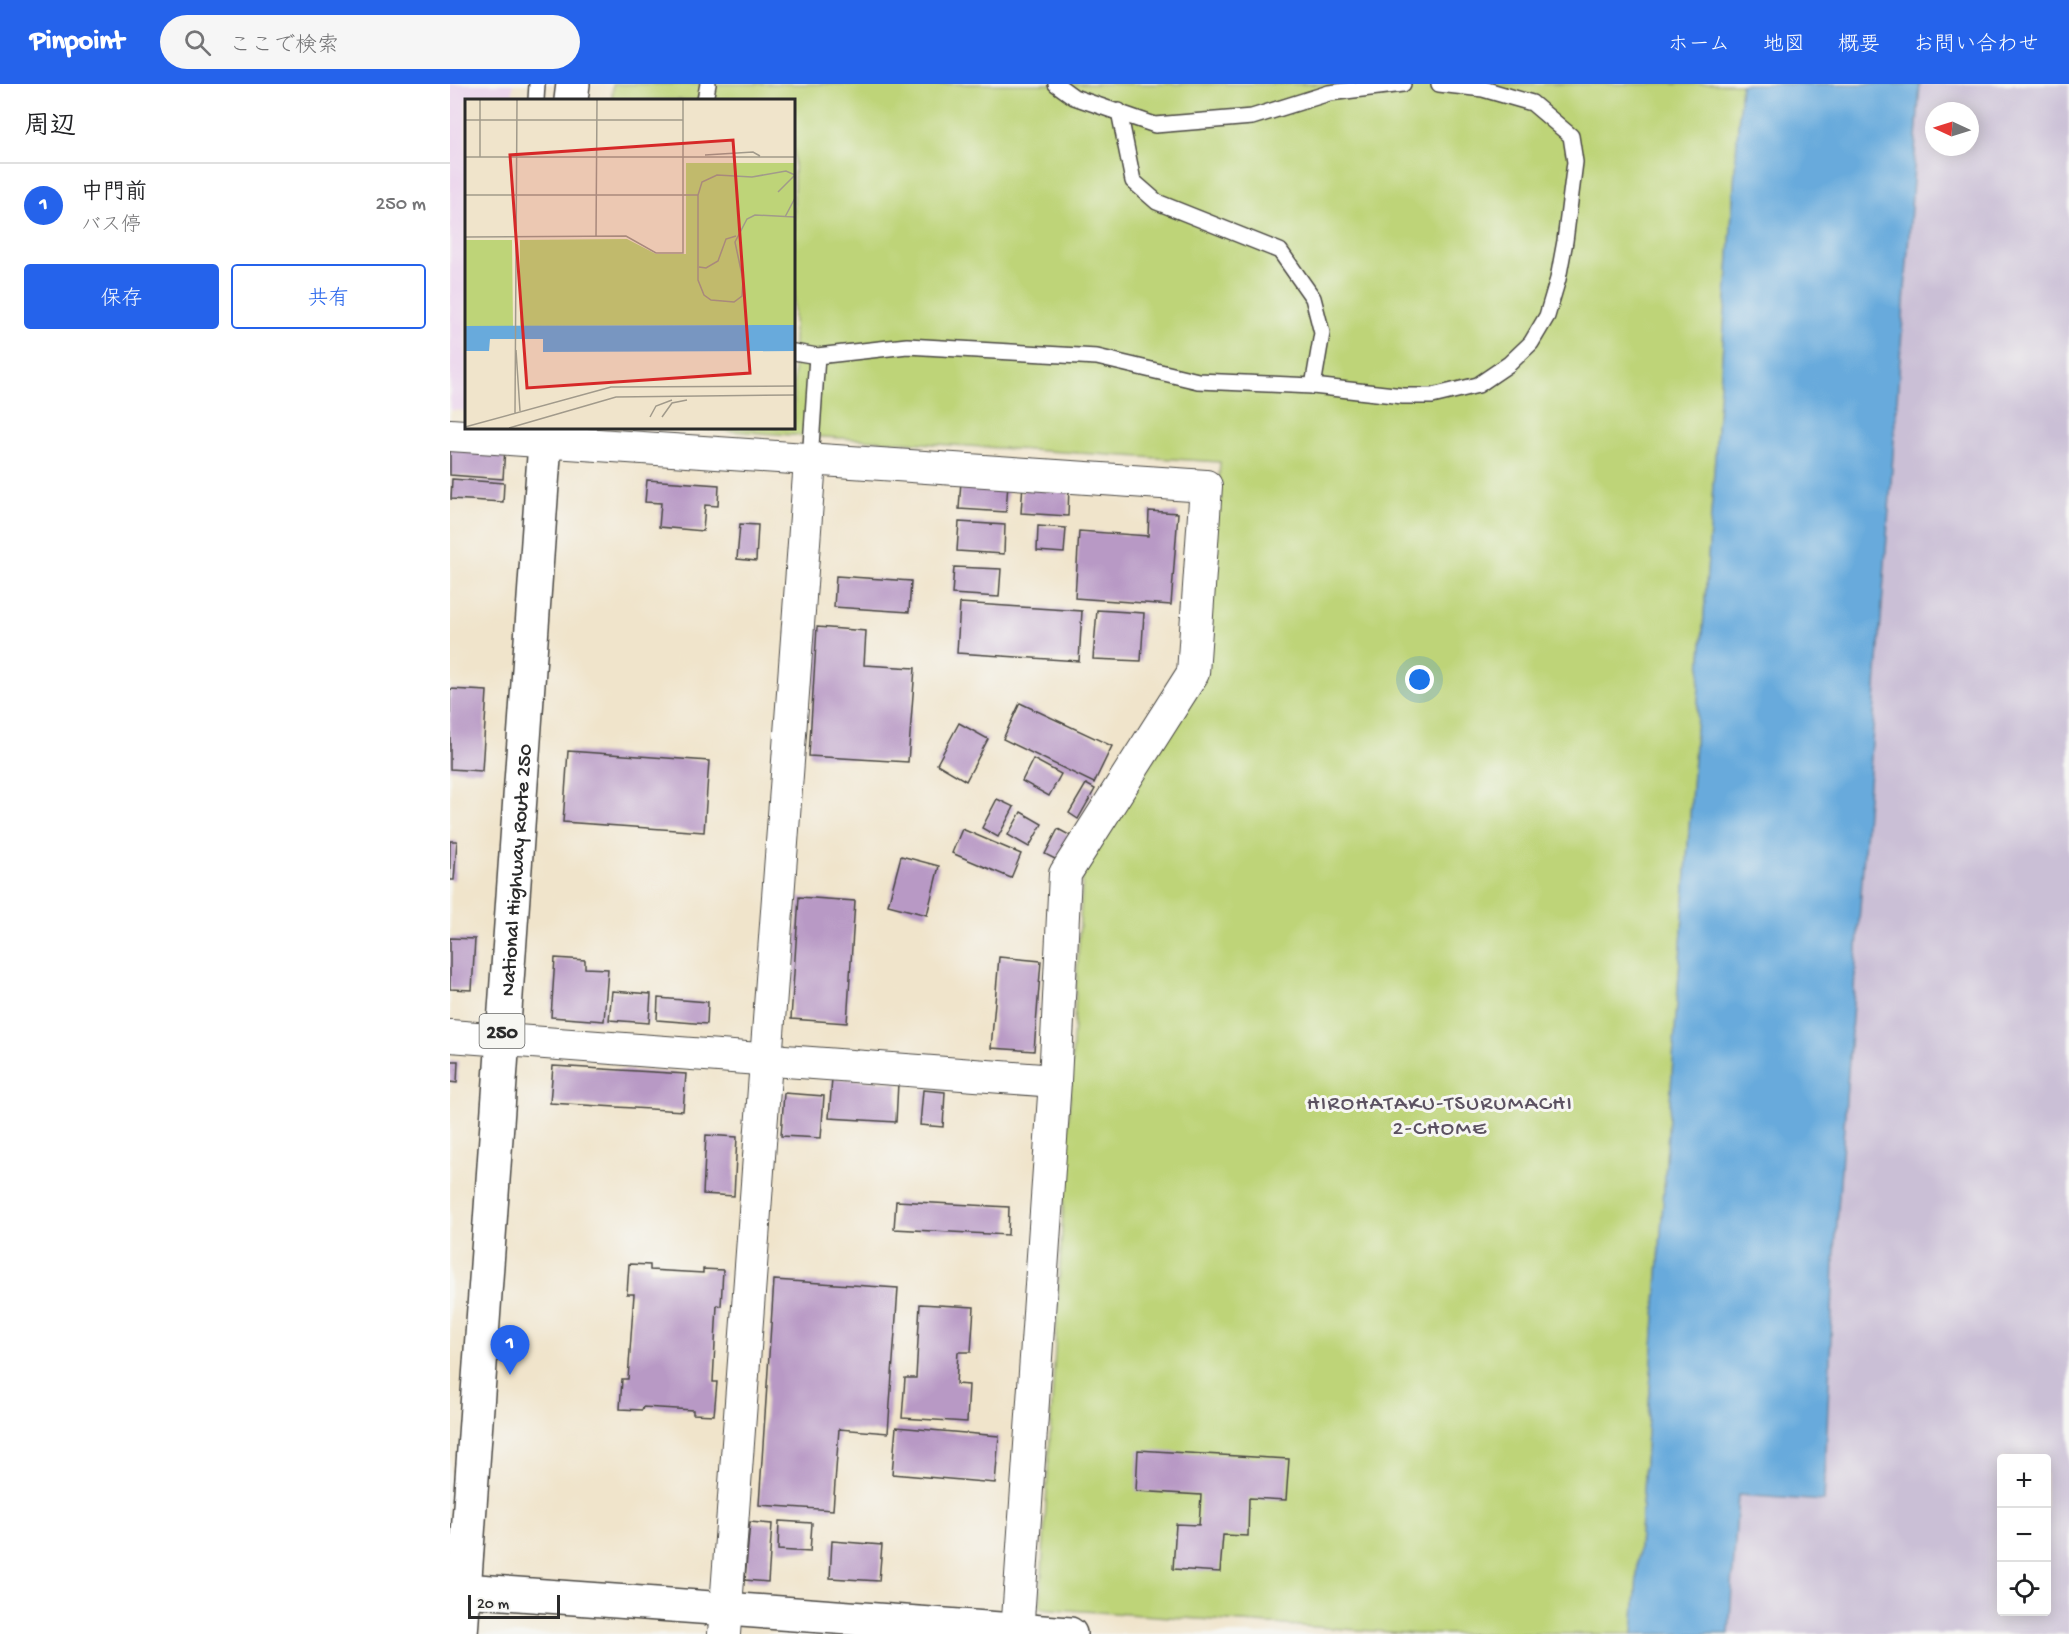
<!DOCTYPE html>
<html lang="ja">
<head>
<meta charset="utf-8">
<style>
	:root { --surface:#fff; --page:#f6f6f6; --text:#202124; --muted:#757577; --line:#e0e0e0; --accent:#2563eb }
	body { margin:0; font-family:"Gochi Hand","Klee One",sans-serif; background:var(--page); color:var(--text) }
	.controls { position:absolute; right:18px; bottom:18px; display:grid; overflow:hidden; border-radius:6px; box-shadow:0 3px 15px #0003 }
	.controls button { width:54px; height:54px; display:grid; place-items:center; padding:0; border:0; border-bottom:2px solid var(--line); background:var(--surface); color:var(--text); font:30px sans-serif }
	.compass { position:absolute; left:1475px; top:18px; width:54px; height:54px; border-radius:50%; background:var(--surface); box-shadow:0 3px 15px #0003; rotate:274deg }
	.scale { position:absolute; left:18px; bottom:15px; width:92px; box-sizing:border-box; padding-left:6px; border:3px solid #2b2b2b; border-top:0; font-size:16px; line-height:21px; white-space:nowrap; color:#2b2b2b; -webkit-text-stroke:4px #f6f6f2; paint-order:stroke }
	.you { position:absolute; left:970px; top:596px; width:21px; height:21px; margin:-15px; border:4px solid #fff; border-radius:50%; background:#1a73e8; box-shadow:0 0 0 9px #1a73e833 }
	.badge { display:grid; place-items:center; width:39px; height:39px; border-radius:50%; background:var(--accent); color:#fff; font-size:20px; font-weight:700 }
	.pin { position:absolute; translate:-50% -50px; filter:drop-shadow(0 2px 3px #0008) }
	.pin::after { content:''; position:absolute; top:32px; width:21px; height:18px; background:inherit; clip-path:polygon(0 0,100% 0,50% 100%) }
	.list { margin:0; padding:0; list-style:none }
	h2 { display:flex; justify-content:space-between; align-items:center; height:78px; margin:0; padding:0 24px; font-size:26px }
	h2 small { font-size:20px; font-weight:400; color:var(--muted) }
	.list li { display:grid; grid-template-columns:39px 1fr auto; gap:18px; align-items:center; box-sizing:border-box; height:84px; padding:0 24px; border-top:2px solid var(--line) }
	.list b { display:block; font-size:22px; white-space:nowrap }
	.list p { margin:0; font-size:20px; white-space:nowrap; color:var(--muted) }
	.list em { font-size:20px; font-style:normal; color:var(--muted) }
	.actions { display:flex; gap:12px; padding:18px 24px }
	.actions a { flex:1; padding:14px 0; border:2px solid var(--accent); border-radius:6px; text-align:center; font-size:21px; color:var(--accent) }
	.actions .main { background:var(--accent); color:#fff }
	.icon { flex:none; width:33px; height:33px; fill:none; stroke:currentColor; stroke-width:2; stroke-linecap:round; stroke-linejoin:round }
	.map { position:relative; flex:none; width:1619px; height:1550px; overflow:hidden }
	header { display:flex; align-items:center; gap:36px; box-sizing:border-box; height:84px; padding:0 30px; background:var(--accent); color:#fff }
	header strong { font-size:28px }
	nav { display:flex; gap:33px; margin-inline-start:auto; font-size:21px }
	.search { width:420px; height:54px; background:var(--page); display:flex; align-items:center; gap:15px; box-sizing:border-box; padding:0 21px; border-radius:33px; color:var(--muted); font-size:22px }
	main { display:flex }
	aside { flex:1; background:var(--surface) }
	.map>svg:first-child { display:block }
</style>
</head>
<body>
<header>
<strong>Pinpoint</strong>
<div class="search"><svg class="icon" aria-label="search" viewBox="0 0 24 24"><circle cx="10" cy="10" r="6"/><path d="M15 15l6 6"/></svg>ここで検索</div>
<nav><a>ホーム</a><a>地図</a><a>概要</a><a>お問い合わせ</a></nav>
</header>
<main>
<aside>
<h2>周辺<small></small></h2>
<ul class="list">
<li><span class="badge">1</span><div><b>中門前</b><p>バス停</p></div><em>250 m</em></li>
</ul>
<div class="actions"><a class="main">保存</a><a>共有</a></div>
</aside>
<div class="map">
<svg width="1619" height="1550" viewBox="0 0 1619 1550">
	<rect width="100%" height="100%" fill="#f6f6f2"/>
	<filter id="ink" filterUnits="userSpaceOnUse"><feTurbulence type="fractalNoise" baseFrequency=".0167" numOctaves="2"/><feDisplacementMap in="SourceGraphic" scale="12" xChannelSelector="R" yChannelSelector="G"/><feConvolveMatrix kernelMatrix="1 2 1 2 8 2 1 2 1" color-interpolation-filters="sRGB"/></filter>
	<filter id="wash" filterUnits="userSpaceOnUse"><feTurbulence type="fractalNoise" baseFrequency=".008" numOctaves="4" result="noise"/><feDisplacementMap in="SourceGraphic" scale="24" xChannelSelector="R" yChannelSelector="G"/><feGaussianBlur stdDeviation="1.35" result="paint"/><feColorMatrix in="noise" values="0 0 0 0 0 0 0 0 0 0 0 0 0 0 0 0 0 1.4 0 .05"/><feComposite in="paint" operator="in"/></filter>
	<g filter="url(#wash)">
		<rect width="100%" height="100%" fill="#f0e4cb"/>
		<!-- built -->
		<path fill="#ead1ec" d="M0,0H63L62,16H16V327L0,326Z"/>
		<!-- industrial -->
		<path fill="#cabfd6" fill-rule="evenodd" d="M1470,0H1619V1550H1279L1288,1411L1374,1417L1384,1180ZM1484,27H1520V63H1484ZM1552,1374H1596V1528H1552Z"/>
		<!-- green -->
		<path fill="#bed478" stroke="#748052" stroke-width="1.5" d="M163,0H1291L1183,1550H966L590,1524L633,786L755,593L770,378L233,344H344V16H162Z"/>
		<!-- water -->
		<path fill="#68aadc" stroke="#4a6a84" stroke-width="1.5" d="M1291,0H1470L1384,1180L1374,1417L1288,1411L1279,1550H1183Z"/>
		<g id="blocks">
			<!-- building -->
			<g fill="#b899c5">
				<path d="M0,360L55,363L53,395L0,391Z"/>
				<path d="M2,395L54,399L53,418L1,415Z"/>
				<path d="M197,396L269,401L268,422L255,421L253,447L209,443L211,419L195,418Z"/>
				<path d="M511,397L558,399L556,428L509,425Z"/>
				<path d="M573,399L619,402L618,432L571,429Z"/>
				<path d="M699,427L728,429L721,521L625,514L629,447L698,452Z"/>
				<path d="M509,438L555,441L554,470L507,467Z"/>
				<path d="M290,440L308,441L306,477L287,475Z"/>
				<path d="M588,442L616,444L614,469L587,467Z"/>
				<path d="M504,483L551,485L549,513L502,510Z"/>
				<path d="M386,492L461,497L459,528L384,523Z"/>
				<path d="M510,519L632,527L629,577L507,569Z"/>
				<path d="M647,526L694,529L691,577L643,575Z"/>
				<path d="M367,543L416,547L414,581L465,584L458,678L359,672Z"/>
				<path d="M0,605L37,607L32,687L0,685Z"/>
				<path d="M570,619L662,662L644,699L553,655Z"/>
				<path d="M509,639L538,655L516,697L487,680Z"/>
				<path d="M118,667L259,677L254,748L113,738Z"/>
				<path d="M583,675L611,690L599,712L572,697Z"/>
				<path d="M636,700L645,705L628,735L619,729Z"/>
				<path d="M547,715L564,723L548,753L532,744Z"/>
				<path d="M571,728L592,740L579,763L558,751Z"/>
				<path d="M512,745L571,770L561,794L502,769Z"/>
				<path d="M608,745L621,752L607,776L595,770Z"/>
				<path d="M0,757H7L4,796H0Z"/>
				<path d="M451,772L489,782L477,831L438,821Z"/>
				<path d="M349,813L405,817L397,939L341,935Z"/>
				<path d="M0,854L25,855L22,906L0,905Z"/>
				<path d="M549,873L591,877L584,967L541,964Z"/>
				<path d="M105,874L135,876V884L158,885L154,937L101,933Z"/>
				<path d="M162,907L201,910L199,939L159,936Z"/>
				<path d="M208,914L258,918L257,940L207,936Z"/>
				<path d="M0,977H8L7,999L0,998Z"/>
				<path d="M103,982L236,990L233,1027L100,1019Z"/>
				<path d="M382,994L448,999L446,1038L379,1034Z"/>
				<path d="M473,1006L495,1008L493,1043L470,1041Z"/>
				<path d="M334,1009L374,1012L371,1054L331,1052Z"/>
				<path d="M256,1051L287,1053L284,1112L253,1110Z"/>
				<path d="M446,1117L559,1123L558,1151L444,1145Z"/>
				<path d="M179,1180L200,1181V1186L253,1189V1185L273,1186L271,1222L267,1221L263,1298H267L264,1331L243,1330V1326L193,1323L192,1326L170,1325L172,1295H178L184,1210H177Z"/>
				<path d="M324,1196L448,1204L438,1349L389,1345L383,1426L309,1421Z"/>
				<path d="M470,1220L524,1223L521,1268H508L506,1300L519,1301L517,1338L452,1334L455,1294H466Z"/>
				<path d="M446,1343L549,1352L545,1399L442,1390Z"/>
				<path d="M688,1366L839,1375L836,1416L799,1414L798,1452L773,1451L770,1488L723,1485L726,1440L749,1441L751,1411L686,1407Z"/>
				<path d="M329,1437L362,1439L360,1468L328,1466Z"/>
				<path d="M300,1438L322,1440L318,1498L295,1496Z"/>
				<path d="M382,1457L432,1461L429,1497L380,1494Z"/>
			</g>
		</g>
	</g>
	<g filter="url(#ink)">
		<use href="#blocks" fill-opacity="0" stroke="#494743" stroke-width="1.5"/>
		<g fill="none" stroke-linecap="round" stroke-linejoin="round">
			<!-- service casing -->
			<g stroke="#494743" stroke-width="18">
				<g id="service">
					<path d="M606,0L624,13L705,41L802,33L879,9L953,0"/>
					<path d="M86,16L87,0"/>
					<path d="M255,16L258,0"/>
					<path d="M669,27L683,97L707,118L830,167L863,214L872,249L863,302"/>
					<path d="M344,268L367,272L457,262L647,273L748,297L863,302L953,312H982L1028,301L1059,280L1081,259L1097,232L1108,195L1115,157L1125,78L1121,52L1082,19L1033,5L989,0"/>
					<path d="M360,377L367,272"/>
				</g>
			</g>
			<!-- minor casing -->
			<g stroke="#494743" stroke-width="34">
				<g id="minor">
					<path d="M0,351L756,402L743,589L615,790L605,997L567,1550"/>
					<path d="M0,952L605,997"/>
					<path d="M274,1550L360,377"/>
				</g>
			</g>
			<!-- tertiary casing -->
			<g stroke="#494743" stroke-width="36">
				<path id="tertiary" d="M0,1505L620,1550"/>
			</g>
			<!-- trunk casing -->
			<g stroke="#494743" stroke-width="36">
				<g id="trunk">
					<path d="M121,16L123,0"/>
					<path id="s1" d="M11,1550L96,344"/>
				</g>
			</g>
			<!-- service -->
			<use href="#service" stroke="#fff" stroke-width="15"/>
			<!-- minor -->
			<use href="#minor" stroke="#fff" stroke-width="32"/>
			<!-- tertiary -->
			<use href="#tertiary" stroke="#fff" stroke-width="33"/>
			<!-- trunk -->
			<use href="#trunk" stroke="#fff" stroke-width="33"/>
		</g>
	</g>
	<g text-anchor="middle" stroke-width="6" stroke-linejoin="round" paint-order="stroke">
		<!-- shield labels -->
		<rect fill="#f6f6f2" stroke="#686867" stroke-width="1.5" x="29.5" y="930" width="45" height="34" rx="4.5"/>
		<g font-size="20" font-weight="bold" fill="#2b2b2b">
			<text x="52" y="954">250</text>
		</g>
		<!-- street labels -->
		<g font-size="21" fill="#2b2b2b" stroke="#f6f6f2">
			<text dy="7" stroke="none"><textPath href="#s1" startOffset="766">National Highway Route 250</textPath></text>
		</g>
		<!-- neighbourhood labels -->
		<g font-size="22" letter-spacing="1.5" fill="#5c5261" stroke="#f6f6f2">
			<text x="990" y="1025">HIROHATAKU-TSURUMACHI<tspan x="990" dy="25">2-CHOME</tspan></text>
		</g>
	</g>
	<!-- overview -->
	<g transform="translate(15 15)">
		<rect width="330" height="330" fill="#f0e4cb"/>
		<path d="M221,64H330V226L55,227V141L162,140L191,155H221ZM0,141H47L48,227H0Z" fill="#bed478"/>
		<path d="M330,226V252L78,253V240H25L24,252H0V227Z" fill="#68aadc"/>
		<path fill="none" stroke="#a19a8b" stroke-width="1.5" d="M0,21H218M240,56L288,53L295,57M0,58H330M15,58V1M330,76L321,72L287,78L252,76L237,83L233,96V181L239,196L246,201L269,203L277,197L278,181L270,143L282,120L290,116L330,118M313,93L330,76M0,96H233M320,118L330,99M0,138L161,137L191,154H218V1M131,138L132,1M234,168L241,169L253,162L261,140L271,137M51,251L55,312M50,314L52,1M185,318L191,307L207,301M197,318L207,304L222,301M0,328L146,288L330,287M44,329L151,298L330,296"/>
		<path fill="#d62828" fill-opacity="0.15" stroke="#d62828" stroke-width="3" d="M268,41L285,274L62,289L45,56Z"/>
		<rect width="330" height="330" fill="none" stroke="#2b2b2b" stroke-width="3"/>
	</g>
</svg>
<div class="controls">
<button>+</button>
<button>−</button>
<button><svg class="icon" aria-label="locate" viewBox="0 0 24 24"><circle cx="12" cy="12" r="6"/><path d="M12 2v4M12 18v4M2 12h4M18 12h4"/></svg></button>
</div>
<svg class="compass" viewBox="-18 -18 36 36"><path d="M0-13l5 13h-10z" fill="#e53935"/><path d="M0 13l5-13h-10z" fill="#757577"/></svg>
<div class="scale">20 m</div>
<div class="you"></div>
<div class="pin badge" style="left:60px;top:1291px">1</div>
</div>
</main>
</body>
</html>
